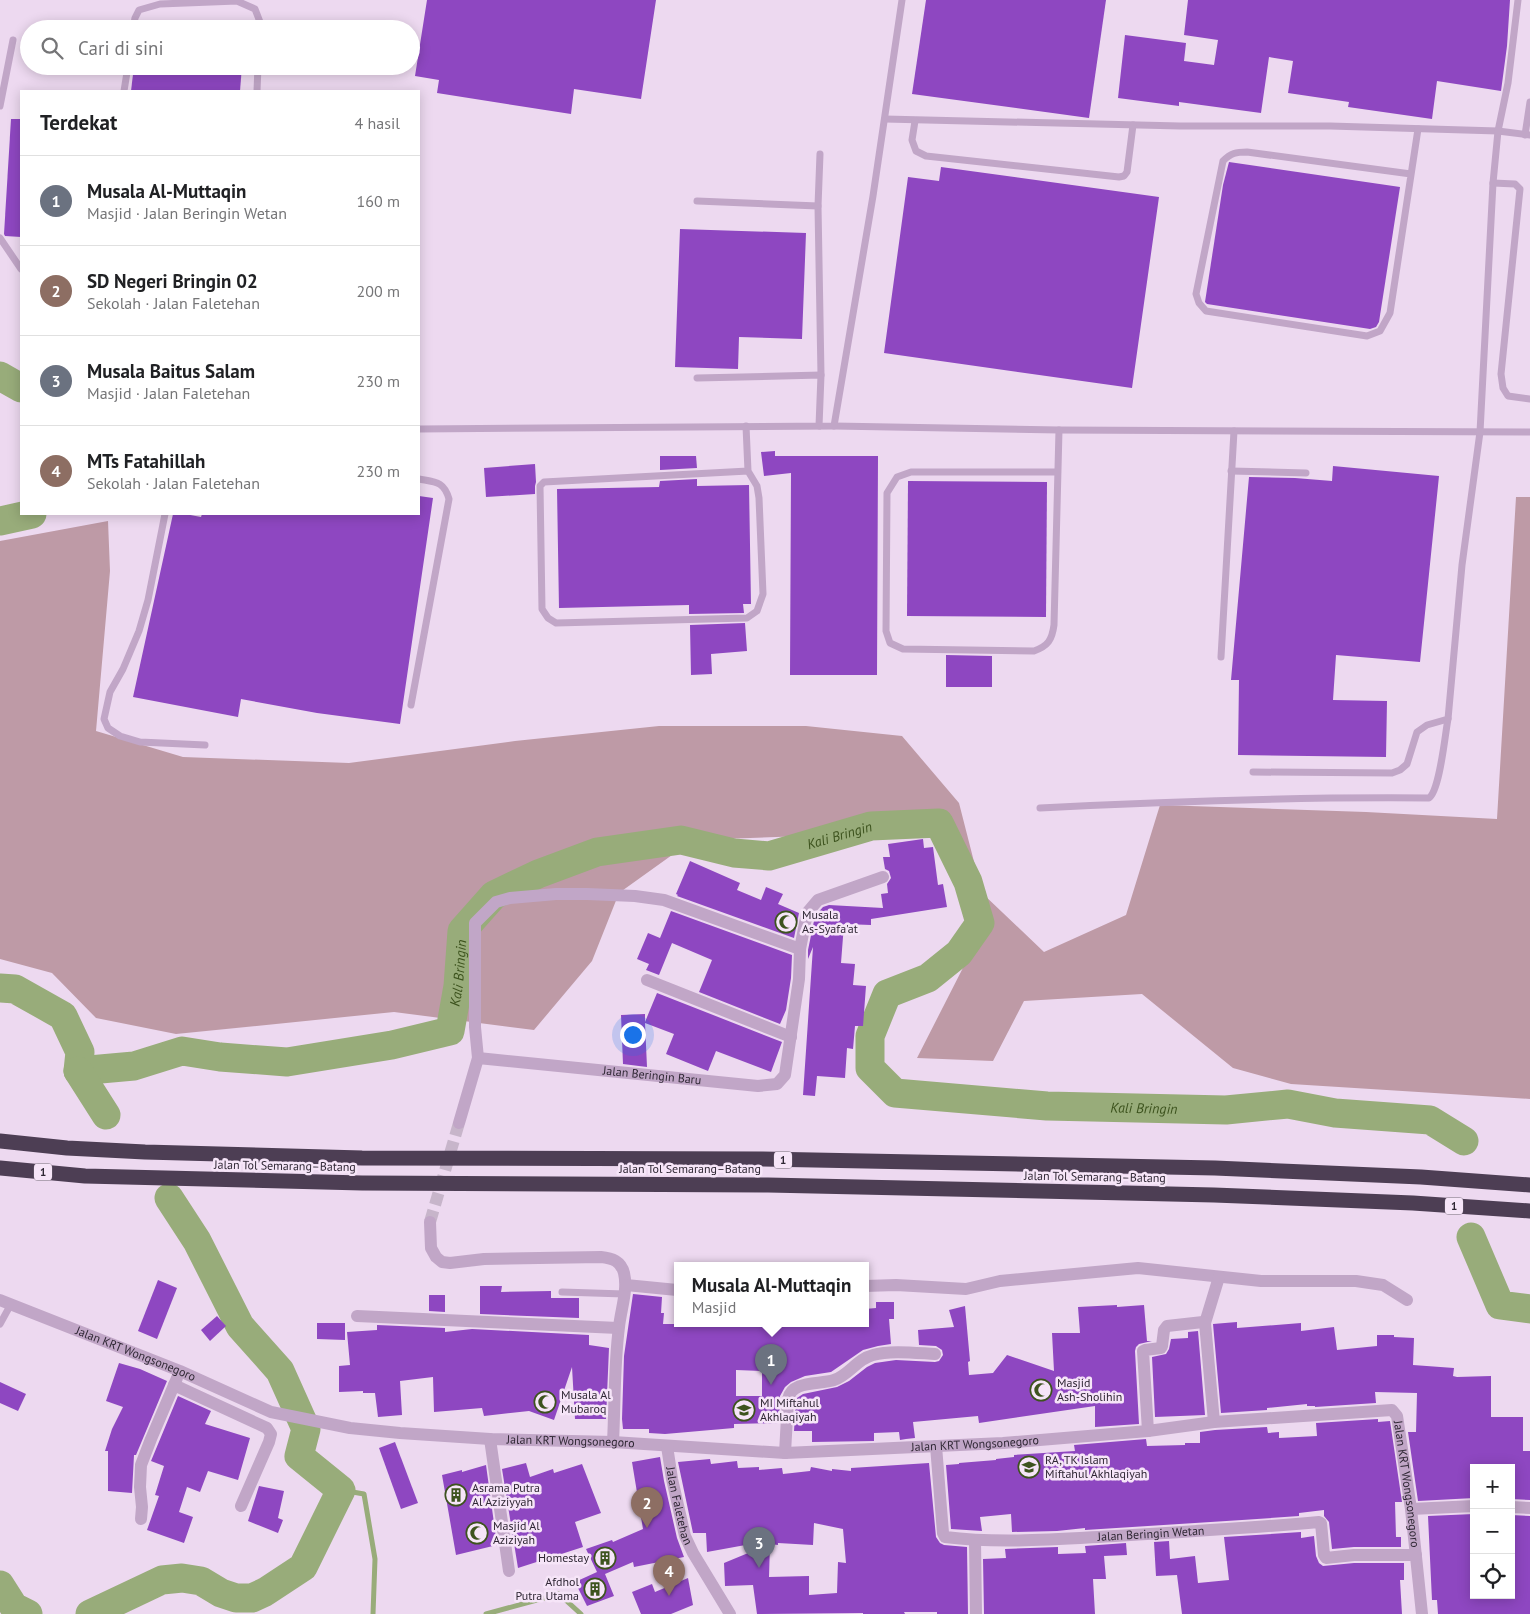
<!DOCTYPE html>
<html lang="id">
<head>
<meta charset="utf-8">
<style>
	:root { --surface:#fff; --page:#f2f2f2; --text:#202124; --muted:#757577; --line:#e0e0e0; --accent:#3d531e }
	body { margin:0; font-family:"PT Sans",sans-serif; background:var(--page); color:var(--text) }
	.controls { position:absolute; right:15px; bottom:15px; display:grid; overflow:hidden; border-radius:0px; box-shadow:0 2px 12px #0003 }
	.controls button { width:45px; height:45px; display:grid; place-items:center; padding:0; border:0; border-bottom:1px solid var(--line); background:var(--surface); color:var(--text); font:25px sans-serif }
	.you { position:absolute; left:632px; top:1034px; width:18px; height:18px; margin:-12px; border:4px solid #fff; border-radius:50%; background:#1a73e8; box-shadow:0 0 0 8px #1a73e833 }
	.badge { display:grid; place-items:center; width:32px; height:32px; border-radius:50%; background:var(--accent); color:#fff; font-size:16px; font-weight:700 }
	.pin { position:absolute; translate:-50% -41px; filter:drop-shadow(0 1px 2px #0008) }
	.pin::after { content:''; position:absolute; top:26px; width:18px; height:15px; background:inherit; clip-path:polygon(0 0,100% 0,50% 100%) }
	.popup { position:absolute; left:674px; top:1262px; width:195px; height:65px; box-sizing:border-box; display:grid; place-content:center; border-radius:0px; background:var(--surface); filter:drop-shadow(0 1px 4px #0005); font-size:16px; white-space:nowrap; color:var(--muted) }
	.popup b { font-size:19px; color:var(--text) }
	.popup::after { content:''; position:absolute; left:50%; top:100%; margin-left:-10px; border:10px solid transparent; border-top-color:var(--surface) }
	.list { margin:0; padding:0; list-style:none }
	h2 { display:flex; justify-content:space-between; align-items:center; height:65px; margin:0; padding:0 20px; font-size:21px }
	h2 small { font-size:16px; font-weight:400; color:var(--muted) }
	.list li { display:grid; grid-template-columns:32px 1fr auto; gap:15px; align-items:center; box-sizing:border-box; height:90px; padding:0 20px; border-top:1px solid var(--line) }
	.list b { display:block; font-size:19px; white-space:nowrap }
	.list p { margin:0; font-size:16px; white-space:nowrap; color:var(--muted) }
	.list em { font-size:16px; font-style:normal; color:var(--muted) }
	.icon { flex:none; width:28px; height:28px; fill:none; stroke:currentColor; stroke-width:2; stroke-linecap:round; stroke-linejoin:round }
	.map { position:relative; flex:none; width:1530px; height:1614px; overflow:hidden }
	.search { position:absolute; background:var(--surface); box-shadow:0 2px 12px #0003; left:20px; top:20px; width:400px; height:55px; display:flex; align-items:center; gap:12px; box-sizing:border-box; padding:0 18px; border-radius:28px; color:var(--muted); font-size:19px }
	.panel { position:absolute; background:var(--surface); box-shadow:0 2px 12px #0003; left:20px; top:90px; width:400px; height:425px; border-radius:0px }
	.map>svg:first-child { display:block }
</style>
</head>
<body>
<div class="map">
<svg width="1530" height="1614" viewBox="0 0 1530 1614">
	<rect width="100%" height="100%" fill="#edd9f0"/>
	<!-- green -->
	<path fill="#be9aa6" d="M1516,497H1530V1099L1291,1084L1233,1068L1142,994L1024,1001L993,1061L917,1058L968,958L963,898L935,840L922,829L886,822L805,836L693,840L619,893L592,961L534,1030L394,1012L176,1034L96,1018L52,973L0,959V541L108,521L110,571L96,731L183,757L349,763L515,741L659,726H806L902,736L959,803L982,893L1044,952L1126,915L1160,805L1366,812L1497,819Z"/>
	<g fill="none" stroke-linecap="round" stroke-linejoin="round">
		<!-- stream -->
		<g stroke="#98ac7a" stroke-width="5">
			<path d="M341,1490L364,1494L375,1559L373,1614"/>
			<path d="M486,1614L559,1594L581,1614"/>
		</g>
		<!-- river -->
		<g stroke="#98ac7a" stroke-width="29">
			<path d="M0,376L21,388"/>
			<path d="M0,521L32,514"/>
			<path id="s1" d="M0,988L15,989L63,1016L80,1052L78,1071L134,1066L182,1051L220,1057L287,1062L392,1045L450,1031L458,986L462,931L494,895L538,874L597,852L681,840L734,853L769,856L871,826L939,823L968,882L980,923L959,953L928,978L887,994L870,1036V1068L895,1093L1047,1106L1226,1110L1288,1104L1335,1113L1430,1120L1464,1141"/>
			<path d="M78,1071L106,1115"/>
			<path d="M1471,1237L1500,1305L1530,1309"/>
			<path d="M0,1585L14,1607L28,1614"/>
			<path d="M90,1614L162,1580L182,1578L201,1581L221,1593L236,1598H252L265,1592L303,1567L341,1490L299,1456L306,1429L280,1371L240,1326L197,1241L169,1198"/>
		</g>
	</g>
	<!-- building -->
	<g fill="#8e47c1" fill-rule="evenodd">
		<path d="M427,0H656L641,99L574,89L571,114L437,93L439,80L415,76Z"/>
		<path d="M926,0H1106L1089,118L912,94Z"/>
		<path d="M1188,0H1510L1507,46L1501,91L1437,81L1432,119L1348,107L1349,102L1288,93L1293,61L1269,57L1261,113L1179,102V106L1118,98L1125,35L1186,43L1184,61L1214,65L1218,40L1184,35Z"/>
		<path d="M134,66H242L240,91H131Z"/>
		<path d="M11,119H21V237L5,236L4,234Z"/>
		<path d="M1229,162L1400,187L1379,322L1376,327L1370,329L1207,304L1205,302L1223,185Z"/>
		<path d="M941,167L1159,197L1132,388L884,353L908,177L939,181Z"/>
		<path d="M680,229L806,233L802,339L739,337L738,369L675,367Z"/>
		<path d="M775,451V456H878L877,675H790L791,473L764,476L761,452Z"/>
		<path d="M660,456H696L697,468L660,470Z"/>
		<path d="M535,464L536,482L535,486V494L486,497L484,468Z"/>
		<path d="M1333,466L1439,476L1420,662L1336,655L1333,700L1387,701L1386,757L1238,755L1239,680H1231L1249,477L1295,478L1332,481Z"/>
		<path d="M697,479V486L749,485L751,604H743L744,613L689,614V605L559,608L557,489L659,487L660,481Z"/>
		<path d="M908,481L1047,482L1046,617L907,616Z"/>
		<path d="M419,496L433,498L400,724L317,713L241,699L238,717L133,697L173,514H185L201,517L202,514H419Z"/>
		<path d="M745,623L747,651L711,654L712,674L691,675L690,625Z"/>
		<path d="M946,655L992,656V687H946Z"/>
		<path d="M923,839L924,848L933,847L938,885L943,884L947,907L871,919V925L844,924L841,963L855,964L853,985L866,986L863,1026H855L853,1049L847,1048L845,1078L817,1076L815,1096L803,1095L813,947L808,959V950L815,916L823,907L829,905L883,908L881,894L888,893L887,884L891,878L889,871L885,869L883,857H890L888,844Z"/>
		<path d="M690,861L740,883L737,890L761,900L766,887L783,894L778,904L799,913L794,938L677,896L678,895L676,894Z"/>
		<path d="M671,911L792,955L791,978L786,1010L780,1024L699,992L712,960L672,943L659,975L646,970L649,964L637,959L648,933L660,938Z"/>
		<path d="M657,993L782,1042L771,1072L716,1051L708,1071L666,1054L674,1034L645,1023L647,1067L623,1064L621,1015L645,1014V1022Z"/>
		<path d="M158,1280L177,1288L157,1339L138,1331Z"/>
		<path d="M480,1286H502L501,1292L551,1291V1298H579V1318L480,1314Z"/>
		<path d="M633,1294L662,1297L661,1313H664L663,1324H865V1309L876,1308V1302H894V1319H889L891,1344L878,1346L863,1350L831,1372L805,1376L791,1382L785,1387L780,1396L779,1423L734,1424V1428L665,1434L649,1433V1429H623L622,1419L624,1356ZM736,1370L762,1371V1396H736Z"/>
		<path d="M429,1295H445V1312L429,1311Z"/>
		<path d="M1117,1305V1307L1144,1305L1147,1341H1152L1139,1344L1136,1347L1135,1351L1139,1424L1095,1427V1406L979,1423L978,1416L913,1422L915,1438L906,1439L900,1440L899,1432L874,1433V1441L812,1442V1431H794L796,1401L797,1398L803,1394L837,1387L849,1381L867,1367L875,1363L896,1360L935,1362L939,1361L943,1355L942,1350L936,1346L919,1345L918,1330L954,1327L949,1310L965,1306L970,1361L968,1362L969,1375L993,1373L1007,1355L1054,1371L1052,1333H1080L1078,1307Z"/>
		<path d="M217,1316L226,1326L210,1341L201,1330Z"/>
		<path d="M1237,1322V1328L1301,1323V1331L1334,1327L1337,1350L1377,1346V1335H1394V1337L1414,1338L1413,1365L1454,1368L1453,1376L1457,1377L1491,1376V1417H1523V1451H1530V1500L1511,1499V1468H1474V1498L1418,1501L1408,1432H1416L1417,1393L1375,1392L1376,1403L1315,1407V1406H1307V1404L1267,1408V1410L1221,1413L1213,1324Z"/>
		<path d="M317,1323H345V1340L317,1339Z"/>
		<path d="M377,1325L445,1328V1332L472,1329L589,1335V1345L609,1348L606,1419H575L572,1367L554,1420L529,1411L484,1416L482,1408L434,1412L433,1377L400,1381L402,1415L378,1417L375,1393H363V1391L339,1392V1366L350,1365L347,1332L377,1330Z"/>
		<path d="M1198,1331L1205,1415L1155,1417L1152,1357L1166,1354L1169,1349L1171,1339L1188,1338V1332Z"/>
		<path d="M119,1363L140,1369L167,1381L136,1455H134L132,1493L108,1491V1451H105L112,1429L123,1407L106,1401Z"/>
		<path d="M0,1382L26,1394L18,1411L0,1403Z"/>
		<path d="M178,1396L211,1411L205,1424L250,1438L238,1480L208,1471L200,1492L187,1487L179,1512L193,1517L184,1543L147,1530L159,1496L155,1495L164,1466L151,1461Z"/>
		<path d="M1378,1419V1422L1390,1421L1402,1502H1395L1396,1537H1401V1547H1354L1332,1549L1329,1522L1324,1516V1510L1299,1513V1516L1242,1520L1085,1530V1528L1057,1531L1012,1532L1011,1514L980,1517L982,1531L951,1529L946,1465L959,1464V1463L996,1460V1459L1014,1457V1455L1075,1451L1074,1445L1146,1439L1147,1446L1185,1445V1443H1200V1432L1215,1430L1267,1427L1268,1433L1279,1432V1438L1317,1436L1316,1423Z"/>
		<path d="M395,1442L418,1503L401,1509L379,1448Z"/>
		<path d="M660,1457L664,1481L677,1538L684,1557L634,1567L633,1562L605,1574L614,1596L587,1606L575,1582L597,1572L586,1549L612,1540L613,1542L643,1529L632,1462Z"/>
		<path d="M710,1459L711,1464L737,1461L738,1468L759,1467V1470L782,1468L783,1474L810,1471L811,1467L832,1471V1469L851,1471V1468L929,1463L936,1537L940,1543L944,1545L967,1547L968,1614H937V1612H904L905,1614H863V1613L757,1614L753,1585L725,1586L724,1563L753,1551L751,1544L707,1552L706,1533H693L678,1462ZM814,1523L843,1529L846,1563L838,1562L837,1593L809,1595V1576L769,1577L770,1544L778,1545V1543L813,1545Z"/>
		<path d="M526,1463L530,1477L553,1469L554,1473L582,1464L601,1513L575,1522L583,1547L518,1568L502,1469Z"/>
		<path d="M486,1465L497,1545L456,1555L442,1475L462,1470V1472Z"/>
		<path d="M259,1486L284,1491L278,1518L283,1520L278,1533L248,1521Z"/>
		<path d="M1474,1514V1595H1515L1513,1554H1511V1515L1530,1516V1614H1438L1437,1600H1432L1428,1516Z"/>
		<path d="M1301,1532V1538L1314,1536L1316,1556L1319,1563L1323,1566L1354,1563H1404V1580H1400L1402,1614H1182L1177,1575L1156,1576L1154,1542L1169,1541L1170,1559L1195,1556L1198,1583L1229,1580L1224,1537Z"/>
		<path d="M1126,1543L1127,1555L1104,1556L1106,1579H1093L1095,1614H984L983,1559L1006,1558L1005,1549L1058,1547V1554L1086,1553L1085,1546Z"/>
		<path d="M688,1578L693,1605L671,1614H641L632,1592L652,1584L655,1592Z"/>
	</g>
	<g fill="none" stroke-linecap="round" stroke-linejoin="round">
		<!-- street-tunnel -->
		<path stroke="#c7b5ca" stroke-width="12" stroke-dasharray="12 6" stroke-linecap="butt" d="M430,1222L459,1123"/>
		<!-- lane -->
		<g stroke="#c1a6c7" stroke-width="7">
			<path d="M133,29L135,18L139,10L160,4L237,1L255,9L260,22L259,29"/>
			<path d="M124,91L128,66"/>
			<path d="M257,91L258,66"/>
			<path d="M0,106L13,40"/>
			<path d="M885,119L1180,126H1330L1498,131L1530,135"/>
			<path d="M915,121L912,140L916,151L926,156L1119,177L1124,176L1127,172L1133,125"/>
			<path d="M1525,135L1530,102"/>
			<path d="M820,154L818,206L821,375"/>
			<path d="M1411,174L1247,152C1236,152 1231,153 1223,161L1196,294L1199,303L1206,311L1367,336L1380,331L1390,313L1418,129"/>
			<path d="M1493,183L1515,184L1520,189L1501,374L1503,388L1508,396L1530,399"/>
			<path d="M697,201L818,206"/>
			<path d="M0,238L21,269"/>
			<path d="M697,378L821,375L819,426"/>
			<path d="M746,426L748,471L544,482L540,486L542,609L548,618L556,623L747,618L757,611L763,594L759,498L757,486L748,471"/>
			<path d="M834,426L1059,430L1530,432"/>
			<path d="M419,429L834,426L873,196L902,0"/>
			<path d="M1231,471L1306,473"/>
			<path d="M1058,472H911L897,477L887,493L886,631L890,643L903,649L1034,651C1048,646 1052,640 1054,625L1059,430"/>
			<path d="M165,514L148,600L139,631L123,669L110,692L104,719L108,728L120,736L140,742L205,745"/>
			<path d="M1221,657L1234,431"/>
			<path d="M411,705L449,499C444,481 435,482 419,479"/>
			<path d="M1253,772L1392,773L1400,770L1407,764L1417,732L1427,725L1448,719L1462,565L1480,432L1493,183L1498,131L1508,83L1518,0"/>
			<path d="M1040,808C1170,801 1300,797 1429,798C1440,790 1445,734 1448,719"/>
			<path d="M562,1292L624,1294"/>
			<path d="M0,1324L11,1304"/>
		</g>
		<!-- street -->
		<g stroke="#c1a6c7" stroke-width="12">
			<path d="M647,980L791,1037"/>
			<path id="s2" d="M478,1058L758,1086L777,1084L785,1075L799,979L800,949L807,913L818,900L883,877"/>
			<path d="M459,1123L478,1058L475,1027V923L496,902L510,898L556,894H587L635,896L664,900L800,949"/>
			<path d="M430,1222L431,1248L436,1257L442,1262L450,1263L484,1259L601,1257C612,1258 621,1261 624,1273C628,1290 621,1309 619,1327C614,1365 615,1404 613,1442"/>
			<path d="M626,1285L677,1290"/>
			<path d="M865,1286L896,1285L966,1289L1000,1281L1138,1268L1261,1281H1356L1383,1285L1407,1300"/>
			<path id="s3" d="M0,1300L180,1371L271,1412L350,1428L400,1433L490,1439L613,1442L785,1453L1003,1443L1148,1431L1214,1422L1392,1410L1397,1416L1411,1509L1422,1614"/>
			<path d="M357,1316L618,1328"/>
			<path d="M1205,1323L1219,1277"/>
			<path d="M174,1385L267,1428L271,1434L269,1442L241,1506"/>
			<path d="M1148,1431L1143,1351L1145,1350L1161,1348L1162,1346L1164,1330L1167,1326L1203,1322L1205,1323L1214,1422"/>
			<path d="M490,1439L509,1571"/>
			<path id="s4" d="M667,1446L672,1479L685,1536L693,1553L730,1614"/>
			<path id="s5" d="M936,1446L943,1533L945,1537C1001,1544 1059,1539 1115,1536C1183,1532 1251,1528 1319,1522L1321,1523L1324,1555L1326,1558L1354,1555H1416"/>
			<path d="M785,1453L788,1399C792,1380 819,1385 834,1380C849,1375 857,1359 873,1355C890,1350 916,1353 935,1354"/>
			<path d="M1511,1507L1530,1508"/>
			<path d="M1411,1509L1474,1506"/>
			<path d="M141,1519L142,1507L140,1487L141,1465L151,1439L177,1378"/>
			<path d="M975,1541L976,1614"/>
		</g>
		<!-- highway -->
		<g stroke="#4d3e54" stroke-width="15">
			<path d="M0,1141L67,1148L145,1152L362,1158L763,1159L1215,1168L1421,1177L1530,1185"/>
			<path d="M0,1168L85,1176L362,1183L768,1185L1214,1195L1413,1203L1530,1211"/>
		</g>
	</g>
	<!-- icons -->
	<defs>
		<g id="mosque-ring" transform="scale(1.125)"><circle r="9.5" fill="#f6e5f8" stroke="#3d531e" stroke-width="1.5"/><path d="M3.5-4.9A6 6 0 1 0 3.5 4.9A5 5 0 1 1 3.5-4.9Z" fill="#3d531e"/></g>
		<g id="school-ring" transform="scale(1.125)"><circle r="9.5" fill="#f6e5f8" stroke="#3d531e" stroke-width="1.5"/><path d="M0-5L7-2L0 1L-7-2ZM-4 1L0 2.5L4 1V4Q0 6-4 4Z" fill="#3d531e"/></g>
		<g id="building-ring" transform="scale(1.125)"><circle r="9.5" fill="#f6e5f8" stroke="#3d531e" stroke-width="1.5"/><path d="M-4-6H4V6H1V3H-1V6H-4ZM-2.5-4.3h1.7v1.8h-1.7ZM.8-4.3h1.7v1.8H.8ZM-2.5-1h1.7V.8h-1.7ZM.8-1h1.7V.8H.8Z" fill="#3d531e"/></g>
	</defs>
	<g fill-rule="evenodd">
		<use href="#mosque-ring" x="786" y="922"/>
		<use href="#mosque-ring" x="1041" y="1390"/>
		<use href="#mosque-ring" x="545" y="1402"/>
		<use href="#school-ring" x="744" y="1410"/>
		<use href="#school-ring" x="1029" y="1467"/>
		<use href="#building-ring" x="456" y="1495"/>
		<use href="#mosque-ring" x="477" y="1533"/>
		<use href="#building-ring" x="605" y="1558"/>
		<use href="#building-ring" x="595" y="1589"/>
	</g>
	<g text-anchor="middle" stroke-width="5" stroke-linejoin="round" paint-order="stroke">
		<!-- shield labels -->
		<g fill="#f6e5f8" stroke="#6b606f" stroke-width="1">
			<rect x="774" y="1151.5" width="18" height="17" rx="4"/>
			<rect x="34" y="1163.5" width="18" height="17" rx="4"/>
			<rect x="1445" y="1197.5" width="18" height="17" rx="4"/>
		</g>
		<g font-size="11" font-weight="bold" fill="#2f2734">
			<text x="783" y="1164">1</text>
			<text x="43" y="1176">1</text>
			<text x="1454" y="1210">1</text>
		</g>
		<!-- poi labels -->
		<g font-size="12" fill="#2f2734" stroke="#f6e5f8" text-anchor="start">
			<text x="802" y="919">Musala<tspan x="802" dy="14">As-Syafa'at</tspan></text>
			<text x="1057" y="1387">Masjid<tspan x="1057" dy="14">Ash-Sholihin</tspan></text>
			<text x="561" y="1399">Musala Al<tspan x="561" dy="14">Mubaroq</tspan></text>
			<text x="760" y="1407">MI Miftahul<tspan x="760" dy="14">Akhlaqiyah</tspan></text>
			<text x="1045" y="1464">RA, TK Islam<tspan x="1045" dy="14">Miftahul Akhlaqiyah</tspan></text>
			<text x="472" y="1492">Asrama Putra<tspan x="472" dy="14">Al Aziziyyah</tspan></text>
			<text x="493" y="1530">Masjid Al<tspan x="493" dy="14">Aziziyah</tspan></text>
			<text x="589" y="1562" text-anchor="end">Homestay</text>
			<text x="579" y="1586" text-anchor="end">Afdhol<tspan x="579" dy="14">Putra Utama</tspan></text>
		</g>
		<!-- street labels -->
		<g font-size="12" fill="#2f2734" stroke="#f6e5f8">
			<text dy="4" stroke="none"><textPath href="#s2" startOffset="175">Jalan Beringin Baru</textPath></text>
			<text transform="translate(285 1166) rotate(1)" y="4">Jalan Tol Semarang–Batang</text>
			<text x="690" y="1173">Jalan Tol Semarang–Batang</text>
			<text transform="translate(1095 1177) rotate(1)" y="4">Jalan Tol Semarang–Batang</text>
			<text dy="4" stroke="none"><textPath href="#s3" startOffset="146">Jalan KRT Wongsonegoro</textPath></text>
			<text dy="4" stroke="none"><textPath href="#s3" startOffset="595">Jalan KRT Wongsonegoro</textPath></text>
			<text dy="4" stroke="none"><textPath href="#s3" startOffset="1000">Jalan KRT Wongsonegoro</textPath></text>
			<text dy="4" stroke="none"><textPath href="#s3" startOffset="1495">Jalan KRT Wongsonegoro</textPath></text>
			<text dy="4" stroke="none"><textPath href="#s4" startOffset="61">Jalan Faletehan</textPath></text>
			<text dy="4" stroke="none"><textPath href="#s5" startOffset="298">Jalan Beringin Wetan</textPath></text>
		</g>
		<!-- water labels -->
		<g font-size="14" font-style="italic" fill="#3d531e" stroke="#f6e5f8">
			<text dy="5" stroke="none"><textPath href="#s1" startOffset="1016">Kali Bringin</textPath></text>
			<text dy="5" stroke="none"><textPath href="#s1" startOffset="566">Kali Bringin</textPath></text>
			<text dy="5" stroke="none"><textPath href="#s1" startOffset="1708">Kali Bringin</textPath></text>
		</g>
	</g>
</svg>
<div class="controls">
<button>+</button>
<button>−</button>
<button><svg class="icon" aria-label="locate" viewBox="0 0 24 24"><circle cx="12" cy="12" r="6"/><path d="M12 2v4M12 18v4M2 12h4M18 12h4"/></svg></button>
</div>
<div class="you"></div>
<div class="pin badge" style="left:771px;top:1385px;background:#6b7280">1</div>
<div class="popup"><b>Musala Al-Muttaqin</b>Masjid</div>
<div class="pin badge" style="left:647px;top:1528px;background:#8d6e63">2</div>
<div class="pin badge" style="left:759px;top:1568px;background:#6b7280">3</div>
<div class="pin badge" style="left:669px;top:1596px;background:#8d6e63">4</div>
<div class="search"><svg class="icon" aria-label="search" viewBox="0 0 24 24"><circle cx="10" cy="10" r="6"/><path d="M15 15l6 6"/></svg>Cari di sini</div>
<section class="panel">
<h2>Terdekat<small>4 hasil</small></h2>
<ul class="list">
<li><span class="badge" style="background:#6b7280">1</span><div><b>Musala Al-Muttaqin</b><p>Masjid · Jalan Beringin Wetan</p></div><em>160 m</em></li>
<li><span class="badge" style="background:#8d6e63">2</span><div><b>SD Negeri Bringin 02</b><p>Sekolah · Jalan Faletehan</p></div><em>200 m</em></li>
<li><span class="badge" style="background:#6b7280">3</span><div><b>Musala Baitus Salam</b><p>Masjid · Jalan Faletehan</p></div><em>230 m</em></li>
<li><span class="badge" style="background:#8d6e63">4</span><div><b>MTs Fatahillah</b><p>Sekolah · Jalan Faletehan</p></div><em>230 m</em></li>
</ul>
</section>
</div>
</body>
</html>
